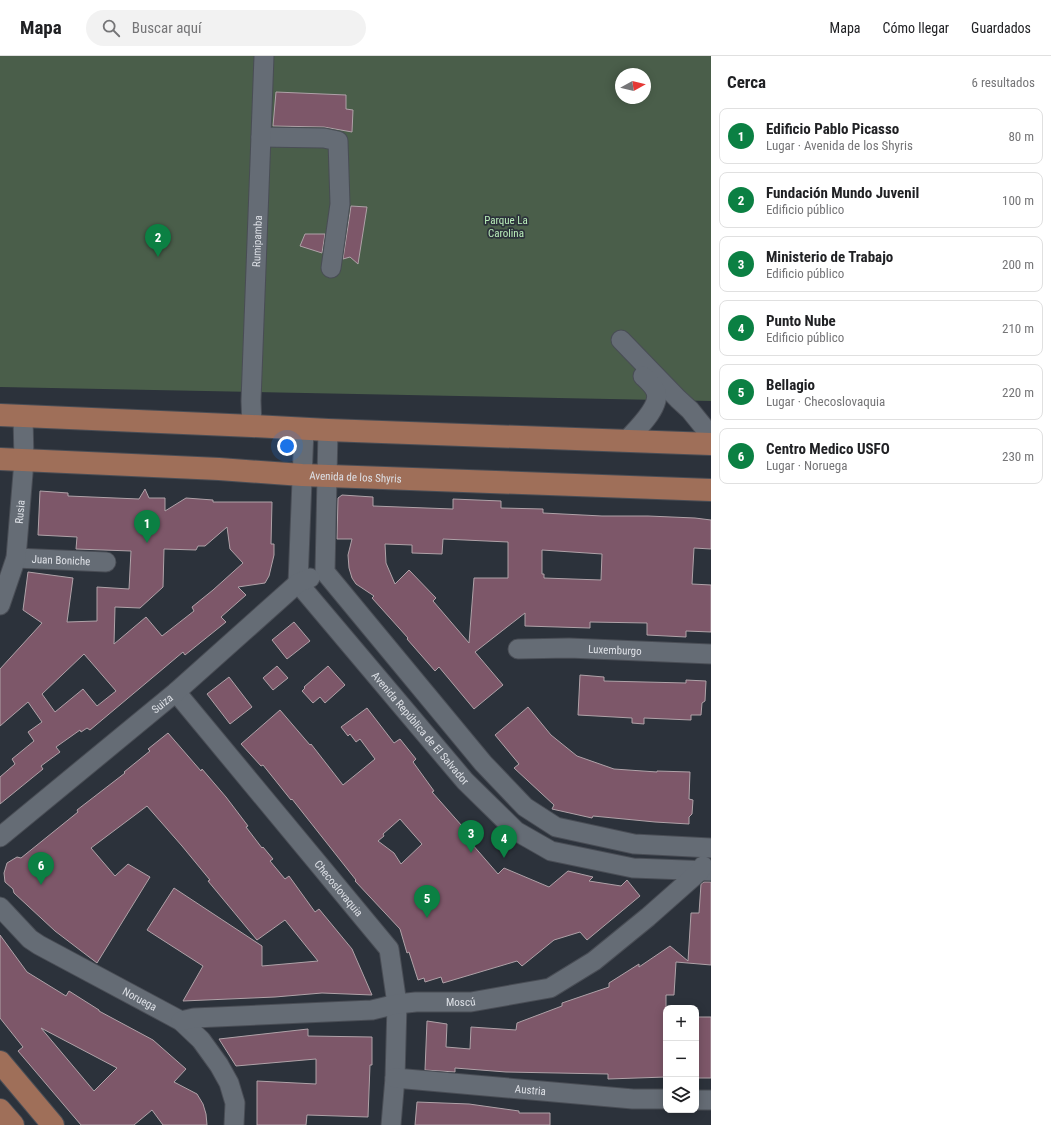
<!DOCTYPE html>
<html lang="es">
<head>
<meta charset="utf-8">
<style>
	:root { --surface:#fff; --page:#f2f2f2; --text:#202124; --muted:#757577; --line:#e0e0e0; --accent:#0b8043 }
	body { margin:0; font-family:"Roboto Condensed",sans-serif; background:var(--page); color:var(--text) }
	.controls { position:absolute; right:12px; bottom:12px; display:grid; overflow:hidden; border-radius:8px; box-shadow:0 2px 10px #0003 }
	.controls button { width:36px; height:36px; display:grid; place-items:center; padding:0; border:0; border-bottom:1px solid var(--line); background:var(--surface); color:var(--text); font:20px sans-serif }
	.compass { position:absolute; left:615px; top:12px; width:36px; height:36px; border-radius:50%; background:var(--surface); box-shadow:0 2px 10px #0003; rotate:82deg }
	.you { position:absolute; left:287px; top:390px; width:14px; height:14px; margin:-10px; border:3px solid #fff; border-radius:50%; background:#1a73e8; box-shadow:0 0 0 6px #1a73e833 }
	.badge { display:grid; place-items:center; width:26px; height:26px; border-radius:50%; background:var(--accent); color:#fff; font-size:13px; font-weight:700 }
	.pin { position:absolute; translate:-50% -33px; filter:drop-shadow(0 1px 2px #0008) }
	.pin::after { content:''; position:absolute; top:21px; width:14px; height:12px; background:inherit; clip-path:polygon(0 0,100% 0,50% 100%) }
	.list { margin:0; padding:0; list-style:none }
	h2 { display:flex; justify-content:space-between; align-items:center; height:52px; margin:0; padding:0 16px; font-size:17px }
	h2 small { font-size:13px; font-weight:400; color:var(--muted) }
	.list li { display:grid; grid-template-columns:26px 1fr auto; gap:12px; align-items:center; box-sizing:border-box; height:56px; margin:0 8px 8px; padding:0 8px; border:1px solid var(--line); border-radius:8px }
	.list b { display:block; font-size:15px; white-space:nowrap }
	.list p { margin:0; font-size:13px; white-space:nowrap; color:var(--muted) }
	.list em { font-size:13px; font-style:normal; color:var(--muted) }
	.icon { flex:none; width:22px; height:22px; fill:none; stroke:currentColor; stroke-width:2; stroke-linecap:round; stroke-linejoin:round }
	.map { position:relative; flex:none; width:711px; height:1069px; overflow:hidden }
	header { display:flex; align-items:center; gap:24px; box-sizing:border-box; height:56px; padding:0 20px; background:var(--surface); border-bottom:1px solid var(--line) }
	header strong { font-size:19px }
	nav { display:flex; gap:22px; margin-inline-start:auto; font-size:14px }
	.search { width:280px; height:36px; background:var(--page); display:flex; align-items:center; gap:10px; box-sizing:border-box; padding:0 14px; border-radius:22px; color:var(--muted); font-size:15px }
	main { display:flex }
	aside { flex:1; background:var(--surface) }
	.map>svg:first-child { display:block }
</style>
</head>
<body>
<header>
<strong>Mapa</strong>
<div class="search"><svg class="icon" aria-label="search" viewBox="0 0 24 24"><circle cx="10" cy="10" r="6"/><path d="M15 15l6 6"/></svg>Buscar aquí</div>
<nav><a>Mapa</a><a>Cómo llegar</a><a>Guardados</a></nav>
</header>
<main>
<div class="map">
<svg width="711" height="1069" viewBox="0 0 711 1069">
	<rect width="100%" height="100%" fill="#2c323b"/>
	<!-- green -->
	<path fill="#4a5e4a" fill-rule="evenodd" d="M0,0H711V345L0,331ZM621,18H645V42H621Z"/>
	<!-- building -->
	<g fill="#7d5769" stroke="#afa2a8" fill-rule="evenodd">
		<path d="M276,36L346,39V53L353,54L352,76L324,71L273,70Z"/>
		<path d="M351,150L367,151L358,208L350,201L343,203Z"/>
		<path d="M305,178H325L322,197L300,190Z"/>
		<path d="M145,433L149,442H165V455L186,442L213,444V446H272L271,488H274V499L269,520L265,527L238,531L246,539L221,561L226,566L185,599L183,596L90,674L87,672L81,676L80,674L56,691L60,696L41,710L43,713L0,748V721L15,708L12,703L34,685L28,676L42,666L28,646L0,670V613L42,567L23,554L28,516L73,522L67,566L97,565V531L129,533L131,495L76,493L77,481L38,479L40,435L68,437V440L139,443ZM227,471L230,493L243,507L213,534L192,551L194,555L162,580L146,561L114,588L115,551L140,552L163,531L164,493L196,494L198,490H205ZM84,598L116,635L97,650L83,633L55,656L42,638Z"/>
		<path d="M342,439L373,441V450L453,453V443L501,445V452L543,453V457L602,460H648L695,462L711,464V493L694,492L692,528L711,529V576L686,575V581L647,579V567L590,566V572L525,570V557L475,596L503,629L474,653L439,611L435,615L407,583L408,582L372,542L374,540L356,528L352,522L349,512L348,499L352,483H337L338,442ZM443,483L508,486V522H474L469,587L433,545L436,542L409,514L395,528L386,507L385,488L412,489V497L442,498ZM542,494L602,498L601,524L544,522V518H542Z"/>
		<path d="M294,566L310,585L287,603L272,584Z"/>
		<path d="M277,610L288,622L273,634L263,622Z"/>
		<path d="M328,610L345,629L325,647L320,641L313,647L302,635L305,632L304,631Z"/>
		<path d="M580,619L604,621V625L686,627V624L706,625L705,645L702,647L701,659H691V664L644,662V668L632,667V662L578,659Z"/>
		<path d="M229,621L252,651L230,668L207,638Z"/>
		<path d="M528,651L551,679L577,700L614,713L657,716V715L690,716L689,743L693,744L692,758L689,761V768L655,766L593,760L592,762L552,753L554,749L514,712L519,708L495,679Z"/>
		<path d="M367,652L394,687L400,683L416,703L413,706L434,735L432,736L462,770L459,773L498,818L504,812L549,831L568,815L593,821L589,825L621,830L627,824L640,840L587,884L580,876L554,884L522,910L517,905L443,927L441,921L425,926L424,922L418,924L409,896L407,897L400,873L355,825L356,824L292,743L291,744L263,709L261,710L241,688L280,654L310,689L311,688L343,729L375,703L360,683L356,686L350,678L348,680L341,671ZM400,763L422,788L401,808L394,797L378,785L384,780L383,778Z"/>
		<path d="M168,677L201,715L202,713L226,741L248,770L246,771L262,792L263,791L273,803L270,805L285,823L289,820L315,856L319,853L352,893L372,939L322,937L275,941L183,945L203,910L147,874L174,832L262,890V910L318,905L285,864L257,884L208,825L210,824L182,790L147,750L91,792L115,820L128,808L150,821L97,907L55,875L14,837L13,833L5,826L4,817L7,807L17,801L21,802L78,756L77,754L125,717L124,716L150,695L148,693Z"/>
		<path d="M704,826H711V909L676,906L674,939H666V1021L608,1023V1018L506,1016L455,1012V1016L425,1014L427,965L447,968L446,991L470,993L471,971L516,974L517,967L562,950V947L609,931V927L639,908V911L670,890L688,905L691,857H699L701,828Z"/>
		<path d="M0,879L27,916L66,940L69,935L99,954V955L153,984L186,1013L174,1026L197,1038L203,1048L206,1058L207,1069H163L152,1054L134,1069H81L18,995L23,991L0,962ZM41,972L117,1012L94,1035Z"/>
		<rect x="696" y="961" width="15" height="61"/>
		<path d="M308,973V980L372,981V1009H370L368,1061L307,1059L306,1069H257V1025L316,1028V1003L236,1010L219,983Z"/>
		<path d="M417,1046L469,1048L519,1055V1057H550V1069H415Z"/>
	</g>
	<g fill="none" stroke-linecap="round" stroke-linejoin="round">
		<!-- minor casing -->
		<g stroke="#494d55" stroke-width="21">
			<g id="minor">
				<path d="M261,81L324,82L338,85L340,148L331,212"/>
				<path d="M621,284L678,343L690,354L711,380"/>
				<path id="s1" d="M252,370L251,345L264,0"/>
				<path id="s2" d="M304,373L298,527L465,725L516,775L551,795L633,812L711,815"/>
				<path d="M328,374L325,516L483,707L525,751L556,771L634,788L711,792"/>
				<path d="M626,385C635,375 661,351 656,336C654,330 647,324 643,320"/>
				<path id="s3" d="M16,502L106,506"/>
				<path id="s4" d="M0,549L16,502L24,405L23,360"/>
				<path id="s5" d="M518,593L569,592L711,598"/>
				<path id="s6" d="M176,636L389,893L397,948L395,1022L391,1069"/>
				<path id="s7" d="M0,781L176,636L298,527L310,522"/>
				<path id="s8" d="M0,851L30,883L39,889L181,965L201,984L219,1009L229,1027L235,1047L234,1069"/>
				<path id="s9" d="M181,965L194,962L372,954L397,948L416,946H471L550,932L594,905L648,861L700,815L703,810"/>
				<path id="s10" d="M395,1022L633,1043H666"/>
				<path d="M696,1044H711"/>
			</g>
		</g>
		<!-- major casing -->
		<g stroke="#494d55" stroke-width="24">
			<g id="major">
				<path d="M0,359L252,370L328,374L711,388"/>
				<path id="s11" d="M0,403L219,413L302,419L711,434"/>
				<path d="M0,1006L53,1069"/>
				<path d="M0,1054L13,1069"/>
			</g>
		</g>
		<!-- minor -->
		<use href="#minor" stroke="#656c75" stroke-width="19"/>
		<!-- major -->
		<use href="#major" stroke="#9f6f59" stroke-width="22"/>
	</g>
	<g text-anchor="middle" stroke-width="3.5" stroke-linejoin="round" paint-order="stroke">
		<!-- park labels -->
		<g font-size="11" fill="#baedba" stroke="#2c323b">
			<text x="506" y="168">Parque La<tspan x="506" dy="13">Carolina</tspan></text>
		</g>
		<!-- street labels -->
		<g font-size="11" fill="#dde0e6" stroke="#2c323b">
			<text dy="4" stroke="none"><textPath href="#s1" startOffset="185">Rumipamba</textPath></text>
			<text dy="4" stroke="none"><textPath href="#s11" startOffset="356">Avenida de los Shyris</textPath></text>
			<text dy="4" stroke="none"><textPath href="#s4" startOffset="96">Rusia</textPath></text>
			<text dy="4" stroke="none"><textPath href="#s3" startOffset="45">Juan Boniche</textPath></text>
			<text dy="4" stroke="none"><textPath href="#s5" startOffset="97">Luxemburgo</textPath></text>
			<text dy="4" stroke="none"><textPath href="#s7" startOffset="210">Suiza</textPath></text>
			<text dy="4" stroke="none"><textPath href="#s2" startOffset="344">Avenida República de El Salvador</textPath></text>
			<text dy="4" stroke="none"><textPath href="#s6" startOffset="255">Checoslovaquia</textPath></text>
			<text dy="4" stroke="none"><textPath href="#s8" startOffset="169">Noruega</textPath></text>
			<text dy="4" stroke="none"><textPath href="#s9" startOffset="281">Moscú</textPath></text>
			<text dy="4" stroke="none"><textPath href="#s10" startOffset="136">Austria</textPath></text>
		</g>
	</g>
</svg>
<div class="controls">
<button>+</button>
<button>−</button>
<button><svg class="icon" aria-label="layers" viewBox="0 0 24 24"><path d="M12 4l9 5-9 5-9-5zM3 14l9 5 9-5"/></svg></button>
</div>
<svg class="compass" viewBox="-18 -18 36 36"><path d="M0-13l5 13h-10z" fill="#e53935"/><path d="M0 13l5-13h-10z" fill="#757577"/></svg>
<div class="you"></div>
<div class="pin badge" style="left:147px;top:487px">1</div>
<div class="pin badge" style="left:158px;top:201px">2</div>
<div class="pin badge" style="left:471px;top:797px">3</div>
<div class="pin badge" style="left:504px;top:802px">4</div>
<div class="pin badge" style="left:427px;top:862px">5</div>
<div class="pin badge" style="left:41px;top:829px">6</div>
</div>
<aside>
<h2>Cerca<small>6 resultados</small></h2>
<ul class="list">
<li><span class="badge">1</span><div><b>Edificio Pablo Picasso</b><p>Lugar · Avenida de los Shyris</p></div><em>80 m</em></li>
<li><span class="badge">2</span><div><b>Fundación Mundo Juvenil</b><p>Edificio público</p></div><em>100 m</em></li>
<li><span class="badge">3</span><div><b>Ministerio de Trabajo</b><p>Edificio público</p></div><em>200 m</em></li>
<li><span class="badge">4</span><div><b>Punto Nube</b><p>Edificio público</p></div><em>210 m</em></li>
<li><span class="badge">5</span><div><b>Bellagio</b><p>Lugar · Checoslovaquia</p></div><em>220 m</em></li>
<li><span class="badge">6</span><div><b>Centro Medico USFO</b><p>Lugar · Noruega</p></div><em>230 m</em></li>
</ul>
</aside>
</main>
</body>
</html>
